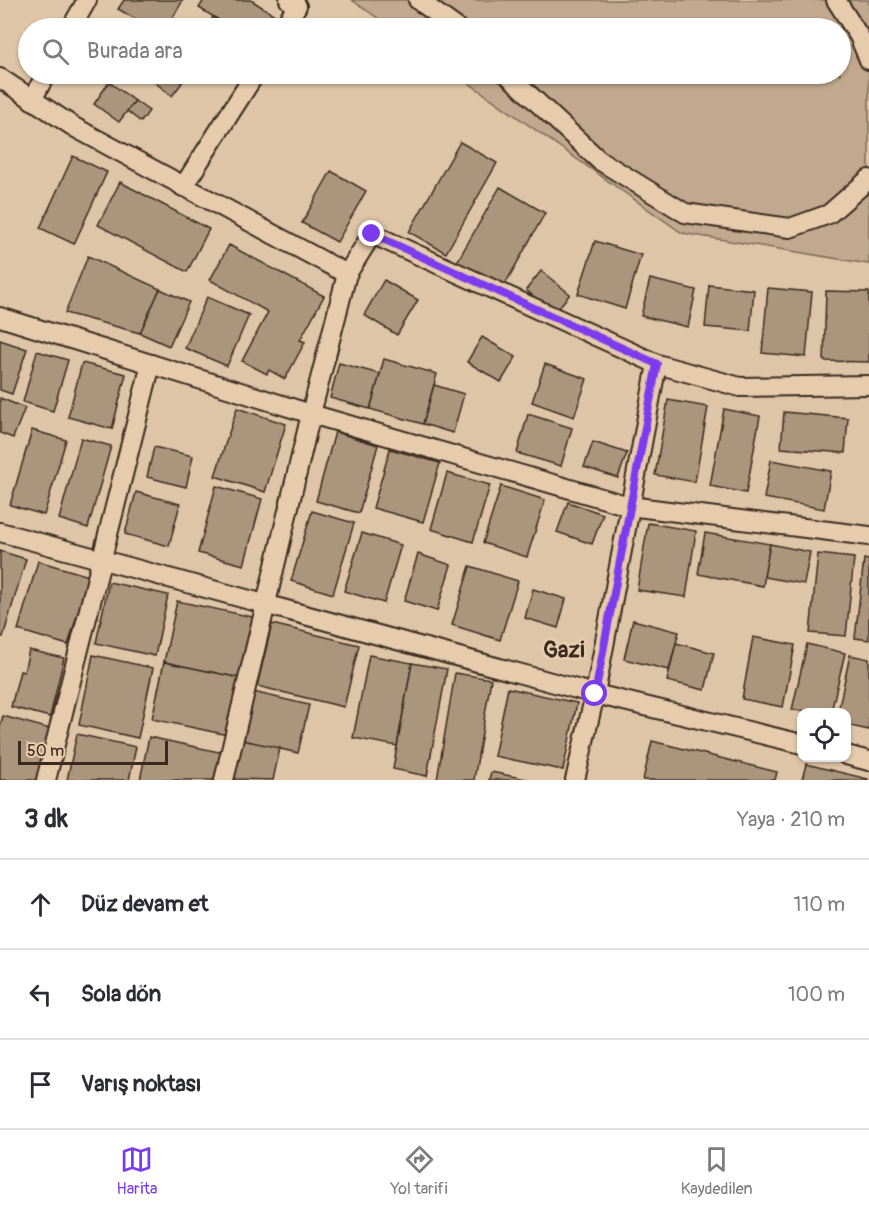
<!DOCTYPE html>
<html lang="tr">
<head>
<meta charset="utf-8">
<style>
	:root { --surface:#fff; --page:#f2f2f3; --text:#2b2b33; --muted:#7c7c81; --line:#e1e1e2; --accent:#7c3aed }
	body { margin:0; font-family:Pangolin,sans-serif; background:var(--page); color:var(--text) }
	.controls { position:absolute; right:18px; bottom:18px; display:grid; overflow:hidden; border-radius:12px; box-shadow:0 2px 4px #0004 }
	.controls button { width:54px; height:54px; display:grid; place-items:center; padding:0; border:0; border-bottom:2px solid var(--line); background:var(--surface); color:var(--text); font:30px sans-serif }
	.scale { position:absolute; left:18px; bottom:15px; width:150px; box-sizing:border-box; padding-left:6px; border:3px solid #3b2a1e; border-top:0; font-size:16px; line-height:21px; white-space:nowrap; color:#3b2a1e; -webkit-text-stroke:4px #e6cbad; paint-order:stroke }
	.stop { position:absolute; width:18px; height:18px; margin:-14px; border:4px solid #7c3aed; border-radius:50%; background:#fff }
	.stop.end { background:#7c3aed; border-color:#fff; box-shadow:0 2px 6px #0008 }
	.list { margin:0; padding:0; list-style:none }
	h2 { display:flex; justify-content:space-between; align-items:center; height:78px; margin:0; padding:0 24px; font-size:26px }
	h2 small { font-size:20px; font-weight:400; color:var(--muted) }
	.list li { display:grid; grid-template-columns:39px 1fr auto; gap:18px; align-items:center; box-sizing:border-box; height:90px; padding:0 24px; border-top:2px solid var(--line) }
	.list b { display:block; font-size:22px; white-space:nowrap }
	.list em { font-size:20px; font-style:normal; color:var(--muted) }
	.icon { flex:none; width:33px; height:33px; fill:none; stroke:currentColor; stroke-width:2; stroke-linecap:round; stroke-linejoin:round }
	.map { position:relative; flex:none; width:869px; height:780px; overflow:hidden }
	.search { position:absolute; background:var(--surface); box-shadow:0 2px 4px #0004; left:18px; right:18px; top:18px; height:66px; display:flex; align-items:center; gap:15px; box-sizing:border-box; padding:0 21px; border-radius:33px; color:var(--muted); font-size:22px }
	.sheet { height:348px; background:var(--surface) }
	nav { display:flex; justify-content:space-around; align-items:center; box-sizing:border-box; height:84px; border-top:2px solid var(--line); background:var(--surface); font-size:16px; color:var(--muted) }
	nav a { display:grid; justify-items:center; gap:3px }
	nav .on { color:var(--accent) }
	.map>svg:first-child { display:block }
</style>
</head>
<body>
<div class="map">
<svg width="869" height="780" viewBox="0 0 869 780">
	<rect width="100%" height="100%" fill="#dfc5a7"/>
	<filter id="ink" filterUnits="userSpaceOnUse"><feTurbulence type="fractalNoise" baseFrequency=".0167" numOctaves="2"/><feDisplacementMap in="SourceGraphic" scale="12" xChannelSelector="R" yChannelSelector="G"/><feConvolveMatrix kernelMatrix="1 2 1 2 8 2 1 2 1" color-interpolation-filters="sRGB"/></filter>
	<g filter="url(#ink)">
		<!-- green -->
		<path fill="#c1a88e" stroke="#7e6956" stroke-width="1.5" d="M352,0H869V264L682,233L456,74H840V28H392Z"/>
		<!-- building -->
		<g fill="#ac957d" stroke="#3b2a1e" stroke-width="1.5">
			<path d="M124,0H183L167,28H151L118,9Z"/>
			<path d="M204,0H251L281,19L275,28H232L199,8Z"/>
			<path d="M213,17L232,28H206Z"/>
			<path d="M149,74H170L182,83L172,96L147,76Z"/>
			<path d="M109,82L135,101L119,122L94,104Z"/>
			<path d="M135,101L149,111L141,122L127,111Z"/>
			<path d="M460,142L497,163L446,253L409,232Z"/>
			<path d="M73,156L107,172L74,244L40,228Z"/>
			<path d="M331,171L366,191L337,242L302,223Z"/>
			<path d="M120,182L209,229L187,272L98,225Z"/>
			<path d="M500,187L545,213L503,288L457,262Z"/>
			<path d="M595,241L641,255L625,309L578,294Z"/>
			<path d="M229,245L324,296L300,340L305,342L285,379L269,370L267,374L242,361L268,312L210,280Z"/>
			<path d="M88,256L160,289L140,333L65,313Z"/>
			<path d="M541,271L570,294L554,313L526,290Z"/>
			<path d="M650,279L696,290L688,327L641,316Z"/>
			<path d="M384,280L418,300L397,335L364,315Z"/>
			<path d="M709,285L754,290L750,331L705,327Z"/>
			<path d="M768,288L812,292L806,357L762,353Z"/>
			<path d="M160,289L189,302L169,346L140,333Z"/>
			<path d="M826,291L869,292V362L824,361Z"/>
			<path d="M207,297L249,315L227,366L185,348Z"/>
			<path d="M482,337L516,357L501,382L467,362Z"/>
			<path d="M0,340L27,349L12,394L0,390Z"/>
			<path d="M37,351L68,360L53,411L23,402Z"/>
			<path d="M384,359L437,374L423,424L370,409Z"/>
			<path d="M82,363L126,374L112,429L68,417Z"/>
			<path d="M339,363L380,374L370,409L330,398Z"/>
			<path d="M545,364L587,379L574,417L532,402Z"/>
			<path d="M434,385L464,394L453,433L423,424Z"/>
			<path d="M0,398L25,408L13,438L0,433Z"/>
			<path d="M668,400L708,407L695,482L655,475Z"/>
			<path d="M237,408L286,424L265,492L215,476Z"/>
			<path d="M724,409L760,416L746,493L710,486Z"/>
			<path d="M784,412L848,418L845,453L781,448Z"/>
			<path d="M528,414L572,428L561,466L517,453Z"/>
			<path d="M32,430L66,440L44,515L10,505Z"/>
			<path d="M335,432L378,445L359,513L316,501Z"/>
			<path d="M81,438L111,446L88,528L59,519Z"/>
			<path d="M593,442L627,453L618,478L584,467Z"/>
			<path d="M154,447L193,456L186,487L147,477Z"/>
			<path d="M390,449L440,463L423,522L373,508Z"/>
			<path d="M771,460L831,471L824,509L764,498Z"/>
			<path d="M447,473L490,485L473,542L431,529Z"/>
			<path d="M216,486L262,499L244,565L198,553Z"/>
			<path d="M501,486L545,500L527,557L483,543Z"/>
			<path d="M136,492L180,504L169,546L125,534Z"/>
			<path d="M568,502L603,514L592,544L557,532Z"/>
			<path d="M312,511L354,523L333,594L291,581Z"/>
			<path d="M648,523L696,531L686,597L637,590Z"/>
			<path d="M362,533L401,545L384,603L344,591Z"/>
			<path d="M705,533L770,544L763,586L698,574Z"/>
			<path d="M770,544L810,552L804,584L764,577Z"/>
			<path d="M0,551L26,559L3,637L0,636Z"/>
			<path d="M418,554L451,565L437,611L404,601Z"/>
			<path d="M818,554L854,558L846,636L810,633Z"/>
			<path d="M864,559L869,560V640L855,638Z"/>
			<path d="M38,561L89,576L68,645L18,630Z"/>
			<path d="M470,566L518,581L500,640L452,625Z"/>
			<path d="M109,582L168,595L155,656L96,643Z"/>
			<path d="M533,589L566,599L558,628L525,618Z"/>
			<path d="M177,601L253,617L240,678L164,662Z"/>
			<path d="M633,620L679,632L669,670L624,659Z"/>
			<path d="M272,624L359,645L344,707L257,686Z"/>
			<path d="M753,637L795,645L783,707L742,699Z"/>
			<path d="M676,643L714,653L705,690L667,681Z"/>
			<path d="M807,644L845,653L831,712L792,710Z"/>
			<path d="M29,650L64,658L50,717L11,707L20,671L24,672Z"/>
			<path d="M93,655L153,668L138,738L79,725Z"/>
			<path d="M369,655L412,663L397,746L353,738Z"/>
			<path d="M850,655L869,659V730L846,725V712H838Z"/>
			<path d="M164,662L240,678L228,735L152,719Z"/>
			<path d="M412,663L447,669L427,776L393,769Z"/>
			<path d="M455,673L491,679L474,780H437Z"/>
			<path d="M508,688L577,703L563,770L494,756Z"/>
			<path d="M253,692L309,705L298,753L242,740Z"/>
			<path d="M3,716L50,729L38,780H0V726Z"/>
			<path d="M77,734L136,747L129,780H67Z"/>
			<path d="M149,737L224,753L219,780H140Z"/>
			<path d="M242,740L280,748L273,780L234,779Z"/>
			<path d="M652,741L777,772L775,780H643Z"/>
			<path d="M806,764L868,779V780H802Z"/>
			<path d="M491,772L531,780H489Z"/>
		</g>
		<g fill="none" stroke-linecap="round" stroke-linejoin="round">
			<!-- street casing -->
			<g stroke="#3b2a1e" stroke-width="22">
				<g id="street">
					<path d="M418,0L457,28"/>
					<path d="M836,0L859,36L869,60"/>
					<path d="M71,28L87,0"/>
					<path d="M283,28L297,6L289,0"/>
					<path d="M507,74L599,160L685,213L790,228L829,214L869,179"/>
					<path d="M0,78L74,127L347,274L372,234L657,364L740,387L869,385"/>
					<path d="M32,100L46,74"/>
					<path d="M183,187L255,74"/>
					<path d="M0,317L311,414L629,506L869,536"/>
					<path d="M0,532L595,694L802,744"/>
					<path d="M846,755L869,761"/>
					<path d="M46,780L151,364"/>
					<path d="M224,780L311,414L347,274"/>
					<path d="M575,780L595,694L657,364"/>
				</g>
			</g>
			<!-- street -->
			<use href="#street" stroke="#e6cbad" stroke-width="18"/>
		</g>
	</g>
	<g fill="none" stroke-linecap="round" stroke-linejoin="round" filter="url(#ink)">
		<!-- route -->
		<path stroke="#7c3aed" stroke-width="8" d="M372,234L657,364L595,694"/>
	</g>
	<g text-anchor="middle" stroke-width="6" stroke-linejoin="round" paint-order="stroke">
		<!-- district labels -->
		<g font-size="22" font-weight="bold" fill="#3b2a1e" stroke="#e6cbad">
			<text x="564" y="657">Gazi</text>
		</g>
	</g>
</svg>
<div class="controls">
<button><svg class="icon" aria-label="locate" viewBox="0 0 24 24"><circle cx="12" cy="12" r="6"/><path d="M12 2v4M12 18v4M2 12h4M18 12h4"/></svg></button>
</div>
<div class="scale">50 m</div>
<div class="stop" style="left:595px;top:694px"></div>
<div class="stop end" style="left:372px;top:234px"></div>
<div class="search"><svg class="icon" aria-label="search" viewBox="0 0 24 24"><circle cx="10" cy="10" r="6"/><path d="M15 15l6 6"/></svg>Burada ara</div>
</div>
<section class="sheet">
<h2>3 dk<small>Yaya · 210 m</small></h2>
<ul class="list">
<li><svg class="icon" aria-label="ahead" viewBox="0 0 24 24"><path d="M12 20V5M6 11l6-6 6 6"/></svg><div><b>Düz devam et</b></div><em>110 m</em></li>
<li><svg class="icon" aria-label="left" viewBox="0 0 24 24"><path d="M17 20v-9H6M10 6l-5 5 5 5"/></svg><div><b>Sola dön</b></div><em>100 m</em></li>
<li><svg class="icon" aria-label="arrive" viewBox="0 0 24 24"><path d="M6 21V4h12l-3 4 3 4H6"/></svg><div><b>Varış noktası</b></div></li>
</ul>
</section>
<nav>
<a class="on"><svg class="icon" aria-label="map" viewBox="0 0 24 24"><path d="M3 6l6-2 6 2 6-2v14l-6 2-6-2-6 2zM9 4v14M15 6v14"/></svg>Harita</a>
<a><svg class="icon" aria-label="directions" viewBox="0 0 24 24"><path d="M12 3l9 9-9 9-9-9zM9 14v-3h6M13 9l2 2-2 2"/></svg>Yol tarifi</a>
<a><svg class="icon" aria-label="saved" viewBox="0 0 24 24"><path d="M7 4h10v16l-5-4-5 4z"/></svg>Kaydedilen</a>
</nav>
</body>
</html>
